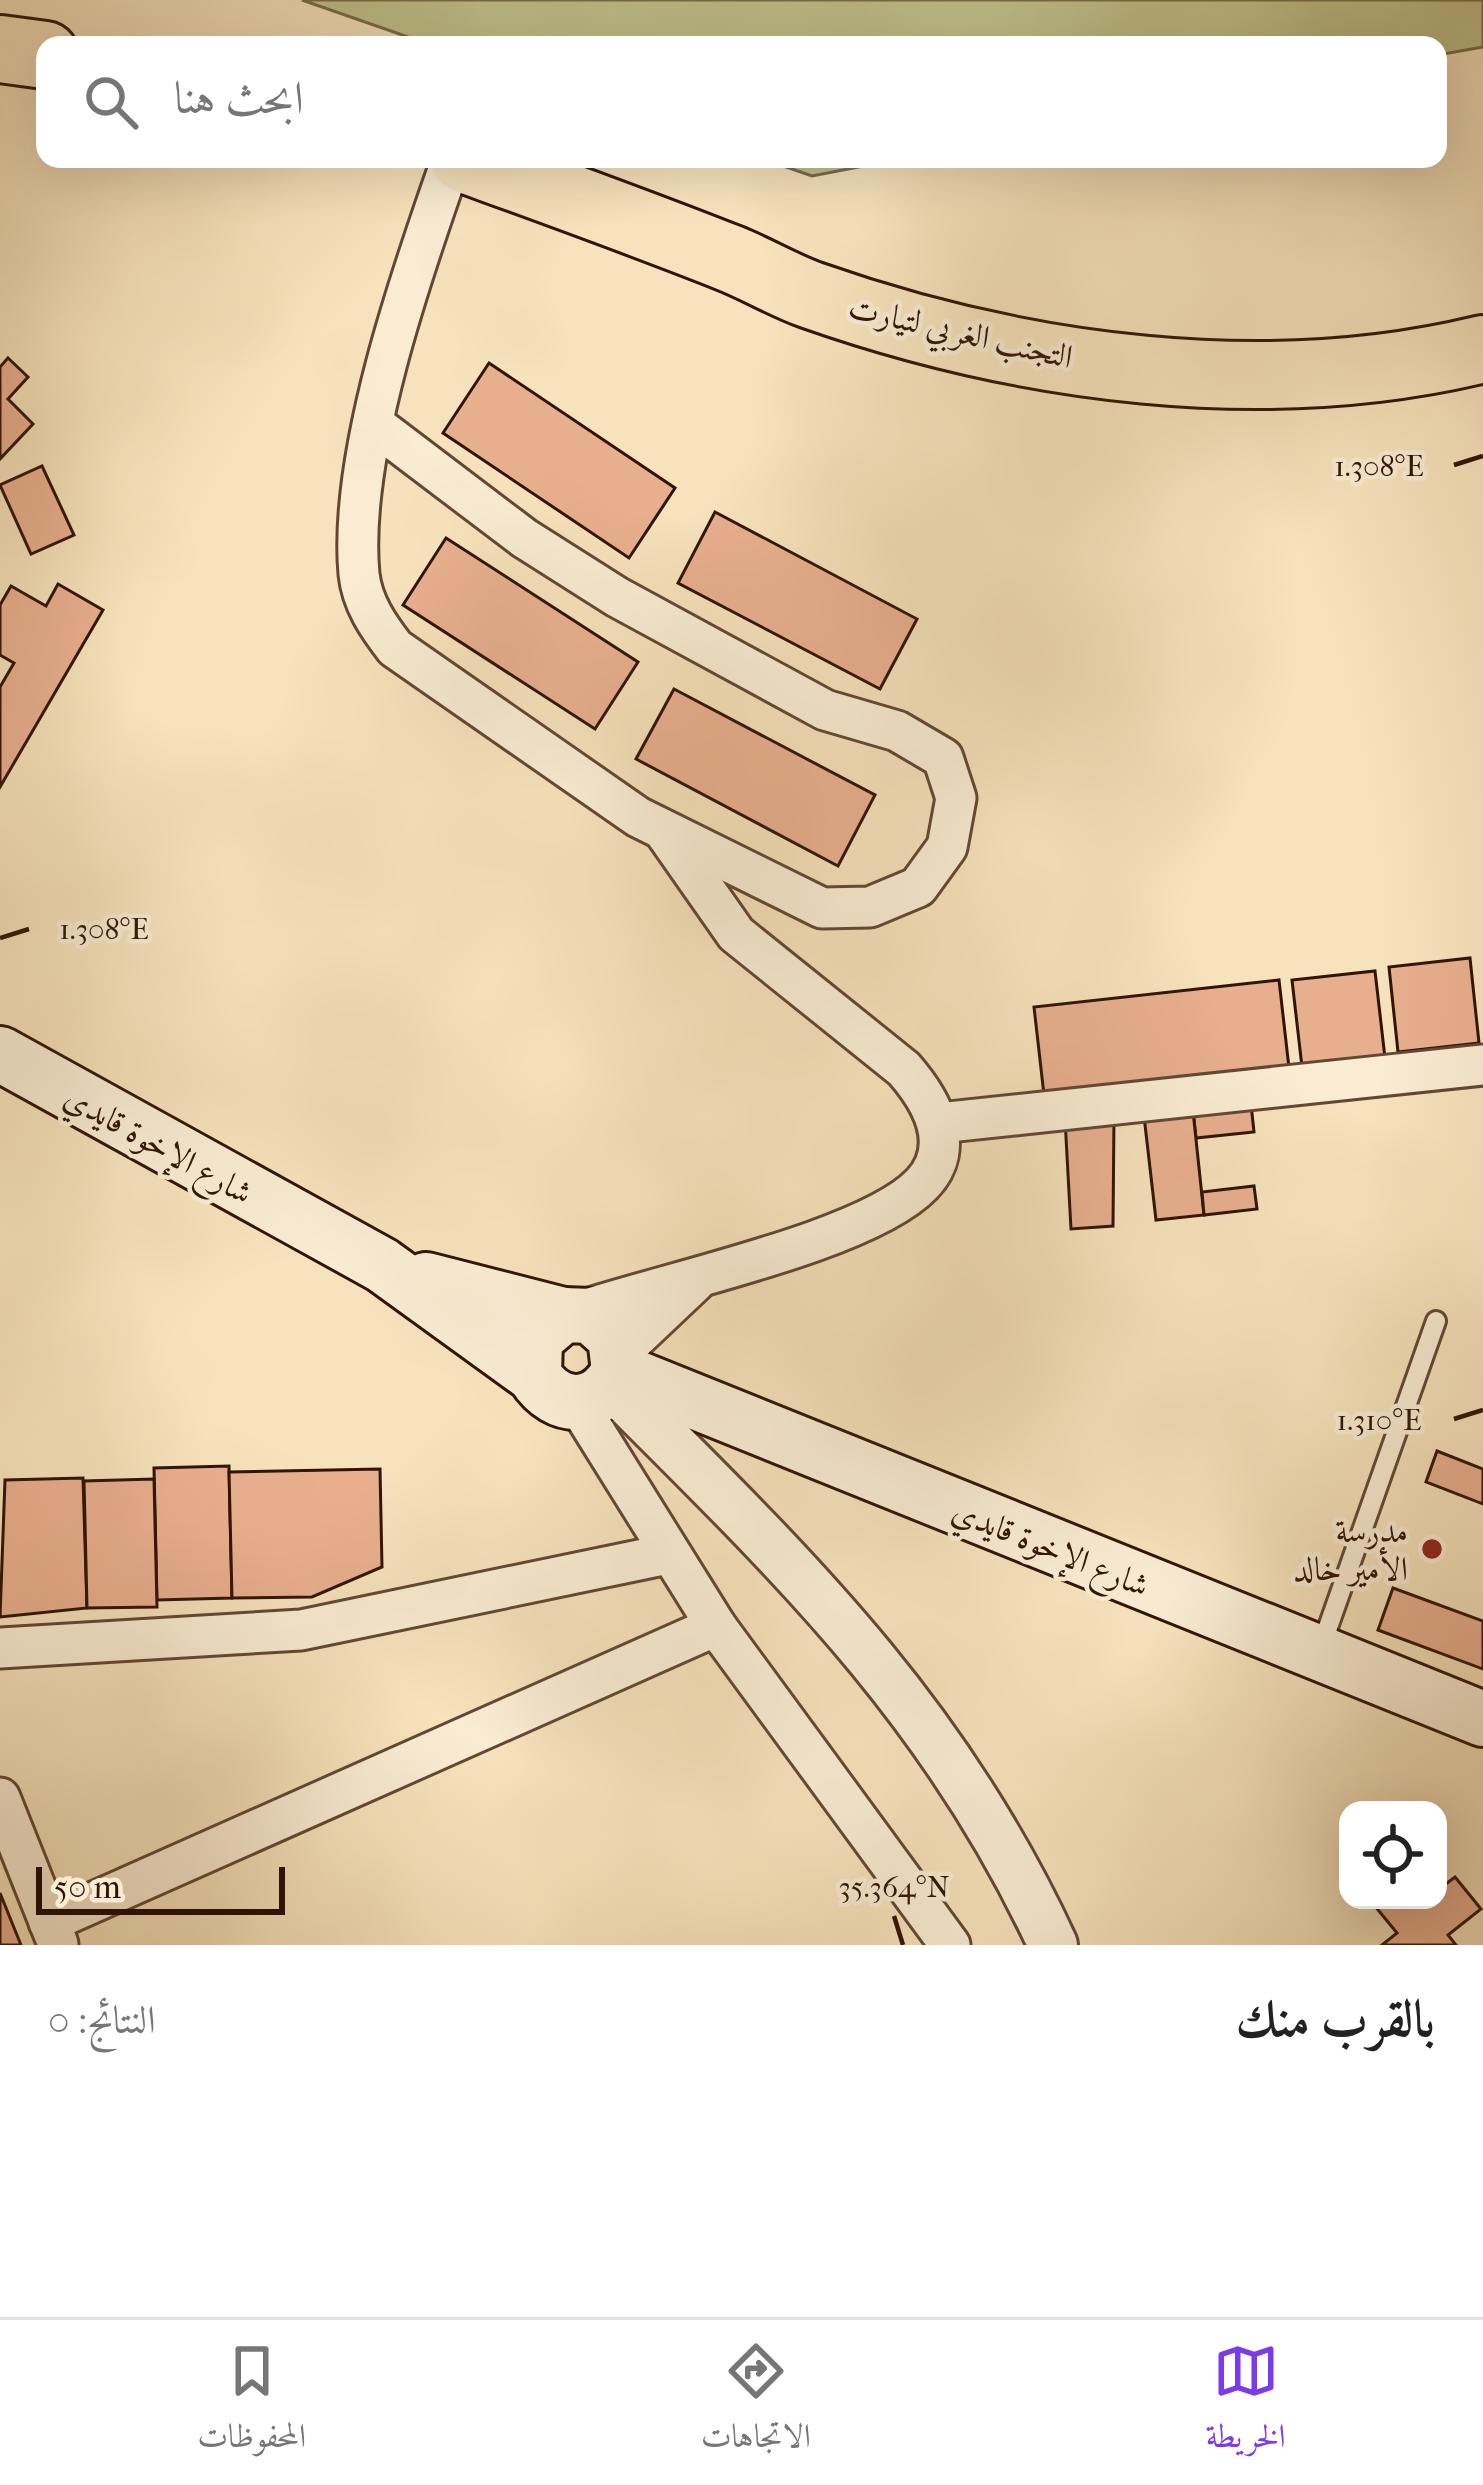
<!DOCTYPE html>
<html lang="ar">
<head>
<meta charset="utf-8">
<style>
	:root { --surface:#fff; --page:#f2f2f2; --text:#222; --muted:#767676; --line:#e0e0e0; --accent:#7c3aed }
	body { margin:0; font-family:"IM FELL French Canon",Amiri,serif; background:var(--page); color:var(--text); direction:rtl }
	.controls { position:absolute; right:36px; bottom:36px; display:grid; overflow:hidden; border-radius:24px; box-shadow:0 12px 48px #0002 }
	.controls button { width:108px; height:108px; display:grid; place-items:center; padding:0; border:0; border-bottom:3px solid var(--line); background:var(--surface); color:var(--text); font:60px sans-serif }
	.scale { position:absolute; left:36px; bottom:30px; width:249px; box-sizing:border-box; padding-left:12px; border:6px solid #301506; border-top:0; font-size:33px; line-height:42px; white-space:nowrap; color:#301506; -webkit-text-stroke:9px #f9ecd3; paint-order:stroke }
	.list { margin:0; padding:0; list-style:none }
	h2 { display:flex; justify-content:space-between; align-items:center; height:156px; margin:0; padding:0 48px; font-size:51px }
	h2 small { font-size:39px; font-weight:400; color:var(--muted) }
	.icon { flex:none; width:66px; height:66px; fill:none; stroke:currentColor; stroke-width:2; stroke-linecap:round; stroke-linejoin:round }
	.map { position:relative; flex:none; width:1483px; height:1945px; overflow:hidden; direction:ltr }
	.search { position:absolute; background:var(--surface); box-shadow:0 12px 48px #0002; left:36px; right:36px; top:36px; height:132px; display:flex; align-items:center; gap:30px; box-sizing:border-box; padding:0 42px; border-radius:24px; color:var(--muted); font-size:45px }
	.sheet { height:372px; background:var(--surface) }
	nav { display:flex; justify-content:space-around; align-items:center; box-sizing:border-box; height:168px; border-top:3px solid var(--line); background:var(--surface); font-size:33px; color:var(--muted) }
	nav a { display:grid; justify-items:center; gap:6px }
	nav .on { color:var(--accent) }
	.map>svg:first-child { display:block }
</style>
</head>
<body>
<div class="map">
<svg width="1483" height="1945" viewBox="0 0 1483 1945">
	<rect width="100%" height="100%" fill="#f6e2bc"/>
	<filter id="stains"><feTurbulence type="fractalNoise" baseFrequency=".00167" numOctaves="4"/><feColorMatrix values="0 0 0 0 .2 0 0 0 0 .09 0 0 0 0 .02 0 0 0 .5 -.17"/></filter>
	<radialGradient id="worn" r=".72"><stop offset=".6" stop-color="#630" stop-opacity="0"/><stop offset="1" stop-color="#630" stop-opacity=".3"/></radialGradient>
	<!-- green -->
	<g fill="#c0c28e" stroke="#786c4a" stroke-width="3">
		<path d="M302,0H1483V47L1438,55V45H431Z"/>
		<path d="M763,159H900L812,176Z"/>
	</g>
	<!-- building -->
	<g fill="#e8af8f" stroke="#301506" stroke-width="3">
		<path d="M8,358L28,377L8,399L33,424L0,459V367Z"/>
		<path d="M489,363L675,488L629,558L443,433Z"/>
		<path d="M42,466L74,535L31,554L0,485Z"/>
		<path d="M715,512L917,619L880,689L678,583Z"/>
		<path d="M446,538L638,662L595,729L403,605Z"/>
		<path d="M58,584L103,610L0,787V687L14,663L0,655V605L11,586L46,606Z"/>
		<path d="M674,689L875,795L838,866L636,759Z"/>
		<path d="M1470,958L1479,1043L1398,1052L1389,967Z"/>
		<path d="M1375,971L1385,1058L1302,1067L1292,980Z"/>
		<path d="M1279,980L1289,1068L1044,1095L1034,1007Z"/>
		<path d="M1251,1104L1254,1132L1196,1138L1193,1111Z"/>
		<path d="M1193,1111L1204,1215L1156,1220L1144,1116Z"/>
		<path d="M1114,1116L1113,1226L1071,1229L1065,1119Z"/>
		<path d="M1254,1186L1257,1209L1204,1215L1202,1192Z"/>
		<path d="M1437,1451L1483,1469V1504L1426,1482Z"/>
		<path d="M229,1466L232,1598L157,1600L154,1468Z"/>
		<path d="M380,1469L382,1567L312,1597L232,1598L229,1472Z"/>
		<path d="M83,1478L87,1608L0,1617L5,1480Z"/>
		<path d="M154,1479L157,1607L87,1608L84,1481Z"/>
		<path d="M1393,1588L1483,1621V1669L1378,1630Z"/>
		<path d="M1455,1877L1481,1909L1448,1935L1456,1945H1382L1397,1933L1370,1900H1438V1890Z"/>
		<path d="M0,1893L21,1945H0Z"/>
	</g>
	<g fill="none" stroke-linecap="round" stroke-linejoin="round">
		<!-- service casing -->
		<g stroke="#624834" stroke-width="24">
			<path id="service" d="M1320,1650L1436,1321"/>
		</g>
		<!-- minor casing -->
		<g stroke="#624834" stroke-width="45">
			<g id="minor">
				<path d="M375,425L524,538L617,597L825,710L897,731L943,758L956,798L947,847L918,887L870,907L822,908L638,817L395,648C378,626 362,603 359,574C348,455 412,272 452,159"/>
				<path d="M939,1123L1483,1065"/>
				<path d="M575,1313C658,1284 867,1242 922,1184C958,1147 931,1100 904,1069L736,934L666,834"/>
				<path d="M621,1352L695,1282"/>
				<path d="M577,1403L716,1626L950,1945"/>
				<path d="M0,1648L301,1630L668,1554"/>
				<path d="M0,1798L58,1944"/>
				<path d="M49,1922L716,1626"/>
			</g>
		</g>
		<!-- tertiary casing -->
		<g stroke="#624834" stroke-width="54">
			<path id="tertiary" d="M612,1385C792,1565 944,1709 1053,1945"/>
		</g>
		<!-- secondary casing -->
		<g stroke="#301506" stroke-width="60">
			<g id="secondary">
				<path d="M0,1054L382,1265L534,1375C558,1413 599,1410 619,1371L615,1337L591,1316L563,1315L535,1339L534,1375"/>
				<path d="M426,1280L563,1315"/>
				<path d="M619,1371L1483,1719"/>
			</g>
		</g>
		<!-- trunk casing -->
		<g stroke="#301506" stroke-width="72">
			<g id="trunk">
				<path d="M0,49L45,55"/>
				<path d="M464,159C552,191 641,223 729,258C757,269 783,285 811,295C1021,369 1265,402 1483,349"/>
			</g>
		</g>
		<!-- service -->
		<use href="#service" stroke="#f9ecd3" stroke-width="18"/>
		<!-- minor -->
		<use href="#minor" stroke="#f9ecd3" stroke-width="39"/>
		<!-- tertiary -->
		<use href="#tertiary" stroke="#f9ecd3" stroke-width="48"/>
		<!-- secondary -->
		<use href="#secondary" stroke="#f9ecd3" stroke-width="54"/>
		<!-- trunk -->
		<use href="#trunk" stroke="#f6e2bc" stroke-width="66"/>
	</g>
	<!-- ticks -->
	<path fill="none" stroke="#301506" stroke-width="4.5" d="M1454,465L1483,456M0,938L29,929M1454,1419L1483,1410M894,1916L903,1945"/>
	<!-- markers -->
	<circle fill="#8f2418" stroke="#f9ecd3" stroke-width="4.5" cx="1432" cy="1549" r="12"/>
	<g text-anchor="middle" stroke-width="9" stroke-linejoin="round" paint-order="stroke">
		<!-- street labels -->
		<g font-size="33" fill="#301506" stroke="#f9ecd3">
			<text transform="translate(961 331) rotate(13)" y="12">التجنب الغربي لتيارت</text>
			<text transform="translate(159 1144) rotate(29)" y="12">شارع الإخوة قايدي</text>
			<text transform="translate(1051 1547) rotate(22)" y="12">شارع الإخوة قايدي</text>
		</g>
		<!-- poi labels -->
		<g font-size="33" fill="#301506" stroke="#f9ecd3" text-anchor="end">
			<text x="1408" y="1542">مدرسة<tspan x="1408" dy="38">الأمير خالد</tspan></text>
		</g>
	</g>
	<g font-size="30" text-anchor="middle" fill="#301506" stroke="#f9ecd3" stroke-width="9" stroke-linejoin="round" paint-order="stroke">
		<text x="1379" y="476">1.308°E</text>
		<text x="104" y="939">1.308°E</text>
		<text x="1379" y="1430">1.310°E</text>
		<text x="894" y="1897">35.364°N</text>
	</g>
	<rect width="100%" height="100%" filter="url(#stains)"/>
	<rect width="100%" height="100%" fill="url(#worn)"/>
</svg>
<div class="controls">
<button><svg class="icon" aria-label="locate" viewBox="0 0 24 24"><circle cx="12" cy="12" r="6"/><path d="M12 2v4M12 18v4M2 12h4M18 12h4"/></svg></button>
</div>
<div class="scale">50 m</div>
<div class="search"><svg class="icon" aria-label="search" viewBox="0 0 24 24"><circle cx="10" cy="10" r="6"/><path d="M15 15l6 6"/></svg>ابحث هنا</div>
</div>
<section class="sheet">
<h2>بالقرب منك<small>النتائج: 0</small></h2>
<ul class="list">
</ul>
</section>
<nav>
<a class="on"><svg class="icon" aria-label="map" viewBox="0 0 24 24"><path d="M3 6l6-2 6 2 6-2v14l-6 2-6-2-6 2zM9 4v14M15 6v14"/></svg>الخريطة</a>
<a><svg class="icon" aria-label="directions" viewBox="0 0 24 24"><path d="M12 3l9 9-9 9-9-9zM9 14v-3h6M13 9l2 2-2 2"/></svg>الاتجاهات</a>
<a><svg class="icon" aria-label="saved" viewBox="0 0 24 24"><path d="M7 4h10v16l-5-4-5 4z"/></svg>المحفوظات</a>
</nav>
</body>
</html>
